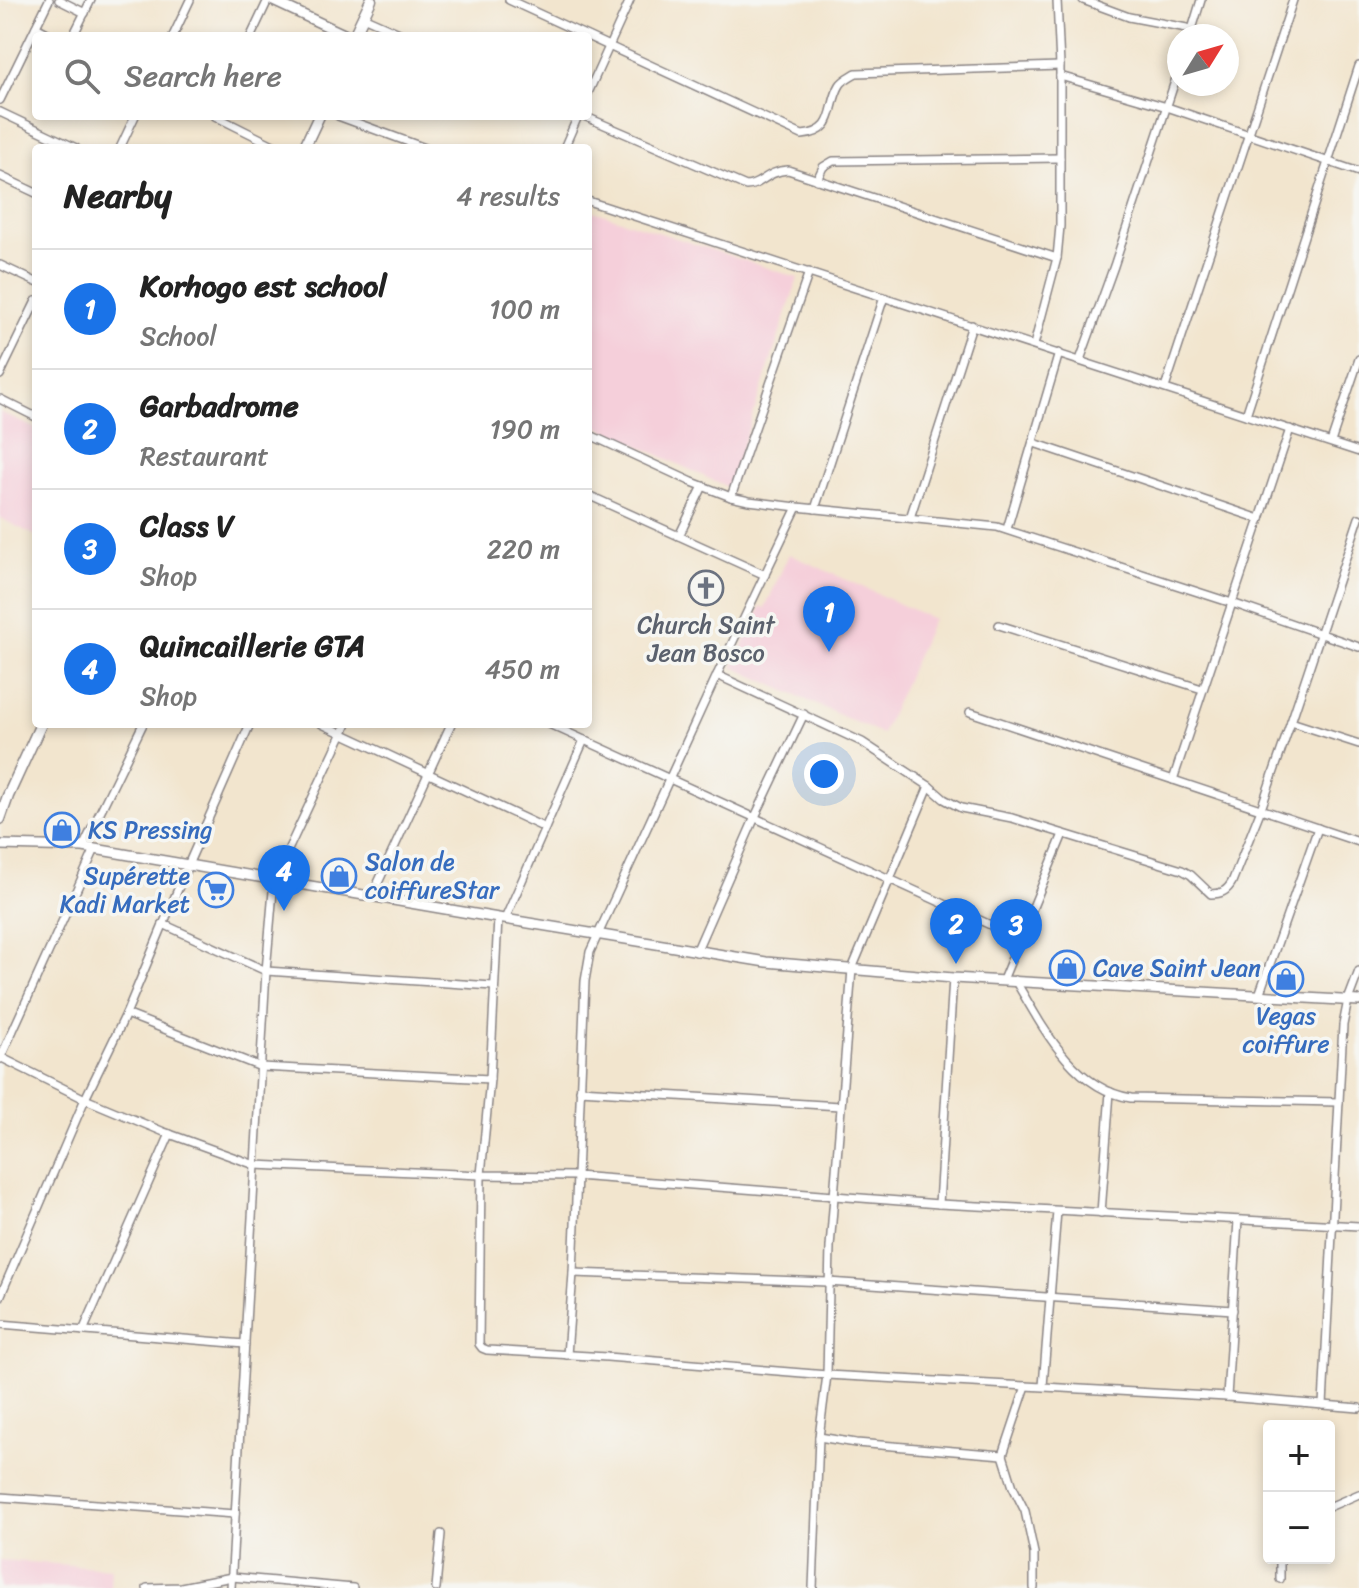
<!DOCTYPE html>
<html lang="en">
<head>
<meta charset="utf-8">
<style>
	:root { --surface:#fff; --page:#f2f2f2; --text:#222; --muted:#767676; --line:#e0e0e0; --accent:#1a73e8 }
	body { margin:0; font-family:Sriracha,sans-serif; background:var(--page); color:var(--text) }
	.controls { position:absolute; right:24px; bottom:24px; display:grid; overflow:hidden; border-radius:8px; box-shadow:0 4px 12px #0003 }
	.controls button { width:72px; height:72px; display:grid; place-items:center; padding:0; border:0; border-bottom:2px solid var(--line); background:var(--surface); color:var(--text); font:40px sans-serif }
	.compass { position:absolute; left:1167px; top:24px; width:72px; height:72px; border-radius:50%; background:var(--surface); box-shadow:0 4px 12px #0003; rotate:53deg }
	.you { position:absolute; left:824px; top:774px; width:28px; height:28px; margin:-20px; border:6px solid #fff; border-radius:50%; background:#1a73e8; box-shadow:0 0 0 12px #1a73e833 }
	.badge { display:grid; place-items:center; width:52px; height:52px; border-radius:50%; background:var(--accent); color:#fff; font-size:26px; font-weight:700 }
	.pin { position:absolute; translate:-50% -66px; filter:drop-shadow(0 2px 4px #0008) }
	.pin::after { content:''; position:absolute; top:42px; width:28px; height:24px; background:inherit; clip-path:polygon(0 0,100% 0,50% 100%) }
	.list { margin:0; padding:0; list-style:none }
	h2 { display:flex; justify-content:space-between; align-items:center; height:104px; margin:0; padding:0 32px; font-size:34px }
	h2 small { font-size:26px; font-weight:400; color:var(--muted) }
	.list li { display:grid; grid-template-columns:52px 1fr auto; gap:24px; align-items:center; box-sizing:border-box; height:120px; padding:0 32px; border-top:2px solid var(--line) }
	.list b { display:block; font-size:30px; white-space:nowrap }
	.list p { margin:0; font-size:26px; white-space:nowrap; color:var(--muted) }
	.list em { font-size:26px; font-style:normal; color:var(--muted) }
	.icon { flex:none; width:44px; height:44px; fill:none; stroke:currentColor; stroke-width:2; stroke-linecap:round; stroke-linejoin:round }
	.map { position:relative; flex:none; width:1359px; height:1588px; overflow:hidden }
	.search { position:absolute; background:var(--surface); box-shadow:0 4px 12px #0003; left:32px; top:32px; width:560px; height:88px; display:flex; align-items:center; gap:20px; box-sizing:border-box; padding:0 28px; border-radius:8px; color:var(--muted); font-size:30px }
	.panel { position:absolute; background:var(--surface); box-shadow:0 4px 12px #0003; left:32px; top:144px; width:560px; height:584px; border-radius:8px }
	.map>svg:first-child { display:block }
</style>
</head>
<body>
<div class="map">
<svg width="1359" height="1588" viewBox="0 0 1359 1588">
	<rect width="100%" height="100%" fill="#f6f6f2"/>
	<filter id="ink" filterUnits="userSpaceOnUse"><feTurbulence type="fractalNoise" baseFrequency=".0125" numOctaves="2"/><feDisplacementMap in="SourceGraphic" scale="16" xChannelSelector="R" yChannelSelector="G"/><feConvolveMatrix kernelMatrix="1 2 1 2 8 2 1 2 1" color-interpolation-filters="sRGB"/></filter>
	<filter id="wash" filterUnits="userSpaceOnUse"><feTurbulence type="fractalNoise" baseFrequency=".006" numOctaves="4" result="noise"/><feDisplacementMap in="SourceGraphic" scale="32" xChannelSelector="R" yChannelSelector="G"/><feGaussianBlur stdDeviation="1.8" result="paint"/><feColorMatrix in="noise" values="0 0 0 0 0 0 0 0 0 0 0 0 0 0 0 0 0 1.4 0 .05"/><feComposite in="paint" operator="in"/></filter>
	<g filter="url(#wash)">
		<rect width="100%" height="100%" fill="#f2e5ce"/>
		<!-- built -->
		<g fill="#f5cfda">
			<path d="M590,210L798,278L729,488L588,422V214Z"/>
			<path d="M0,412L36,429V536L0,518Z"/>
			<path d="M789,554L933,619L882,734L733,667L761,606L765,608Z"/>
			<path d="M0,1560L111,1568L110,1588H0Z"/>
		</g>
	</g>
	<g filter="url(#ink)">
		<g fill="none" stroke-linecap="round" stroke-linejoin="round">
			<!-- minor casing -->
			<g stroke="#8a8484" stroke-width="10">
				<g id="minor">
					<path d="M59,0L85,13"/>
					<path d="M509,0L802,135C838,132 827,106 840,85C843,80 851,76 856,73L1060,66"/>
					<path d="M1083,0L1129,17L1192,29"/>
					<path d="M363,17L406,36"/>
					<path d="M36,27L53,36"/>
					<path d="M73,36L91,0"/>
					<path d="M173,36L190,0"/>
					<path d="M251,36L268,0"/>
					<path d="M1190,36L1201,0"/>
					<path d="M1060,76L1167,107L1359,172"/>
					<path d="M588,93L630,0"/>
					<path d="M0,100L49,0"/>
					<path d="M0,112L76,148"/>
					<path d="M215,116L279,148"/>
					<path d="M338,116L425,148"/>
					<path d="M584,116L746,186C761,186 766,171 788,170L1057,258"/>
					<path d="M120,148L135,116"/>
					<path d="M564,148L578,116"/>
					<path d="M0,176L36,193"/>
					<path d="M817,180L823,167L833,161L1060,158"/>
					<path d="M588,201L1359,452"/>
					<path d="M0,265L36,282"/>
					<path d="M1034,345L1057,258L1060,226V66L1057,0"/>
					<path d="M1080,360L1114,266L1179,69"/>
					<path d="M0,375L36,301"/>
					<path d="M1165,388L1293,0"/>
					<path d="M0,399L36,417"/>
					<path d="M1246,415L1359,66"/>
					<path d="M588,434L692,482L731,497L749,501L797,507L997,527L1232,603L1359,647"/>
					<path d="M1331,442L1359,359"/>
					<path d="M1034,443L1260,519"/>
					<path d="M588,495L765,575"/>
					<path d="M731,497L809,272"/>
					<path d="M815,509L884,297"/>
					<path d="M910,518L972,325"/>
					<path d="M1007,529L1059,353"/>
					<path d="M679,536L703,486"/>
					<path d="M999,625L1202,689"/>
					<path d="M717,675L862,742L929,786L944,799L961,808L1012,818L1182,870L1191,875L1211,894C1221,894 1227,891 1232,882L1261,809L1291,722L1359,518"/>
					<path d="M970,712L1359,842"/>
					<path d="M1291,722L1359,744"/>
					<path d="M322,724L545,828"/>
					<path d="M549,724L1019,938"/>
					<path d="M1173,780L1290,429"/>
					<path d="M83,847L143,724"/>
					<path d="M372,896L451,724"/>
					<path d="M498,918L490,1079L481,1175L479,1344L482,1348L487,1350L607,1357L827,1375L1227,1397L1359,1408"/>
					<path d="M505,919L584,740"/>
					<path d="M163,924L266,971L493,986"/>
					<path d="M696,952L755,817L804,714"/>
					<path d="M1003,980L1063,834"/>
					<path d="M1015,980C1042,1026 1073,1089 1131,1098L1339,1102"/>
					<path d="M1259,995L1318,828"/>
					<path d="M126,1014L261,1067L490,1079"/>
					<path d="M0,1057L85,1099L164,1132L255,1165L481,1175L576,1176L939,1204L1359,1226"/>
					<path d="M0,1059L95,849"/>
					<path d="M580,1090L840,1106"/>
					<path d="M939,1204L953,978"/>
					<path d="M1101,1213L1110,1092"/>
					<path d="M573,1273L828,1282L1233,1310"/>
					<path d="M0,1297L85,1099L126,1014L188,865L250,724"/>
					<path d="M0,1324L245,1344"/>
					<path d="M83,1331L170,1134"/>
					<path d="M567,1355L573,1273L585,981L590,952L717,675L797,507"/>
					<path d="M1026,1386L1003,1455L1013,1487L1025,1511L1034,1553V1588"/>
					<path d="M1043,1386L1057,1211"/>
					<path d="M1227,1397L1238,1220"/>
					<path d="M1323,1405L1343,1025L1348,1000L1359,971"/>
					<path d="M819,1437L856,1443L1003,1455"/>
					<path d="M0,1497L235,1514"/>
					<path d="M1329,1507L1359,1494"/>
					<path d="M1280,1558V1579"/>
					<path d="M147,1588L181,1587L232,1577L353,1588"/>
					<path d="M231,1588L266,971L274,880L347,724"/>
					<path d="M436,1588L441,1534"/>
					<path d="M813,1588L819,1437L827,1375L830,1247L852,969L929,786"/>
				</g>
			</g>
			<!-- tertiary casing -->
			<g stroke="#8a8484" stroke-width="12">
				<g id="tertiary">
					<path d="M271,0L348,36"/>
					<path d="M0,845L83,847L498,918L766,962L953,978L1359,1001"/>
				</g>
			</g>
			<!-- secondary casing -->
			<g stroke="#8a8484" stroke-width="13">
				<g id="secondary">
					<path d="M354,36L371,0"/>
					<path d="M304,148L319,116"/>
					<path d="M0,819L8,796L41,724"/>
				</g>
			</g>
			<!-- minor -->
			<use href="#minor" stroke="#fff" stroke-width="7"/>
			<!-- tertiary -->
			<use href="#tertiary" stroke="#fff" stroke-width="9"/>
			<!-- secondary -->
			<use href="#secondary" stroke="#fff" stroke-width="10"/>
		</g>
	</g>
	<!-- icons -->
	<defs>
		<g id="church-ring" transform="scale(1.8)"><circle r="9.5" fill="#f6f6f2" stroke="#6b7280" stroke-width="1.5"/><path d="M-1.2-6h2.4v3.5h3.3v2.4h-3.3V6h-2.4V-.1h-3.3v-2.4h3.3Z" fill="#6b7280"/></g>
		<g id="shop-ring" transform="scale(1.8)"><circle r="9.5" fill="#f6f6f2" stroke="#3f7fe0" stroke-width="1.5"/><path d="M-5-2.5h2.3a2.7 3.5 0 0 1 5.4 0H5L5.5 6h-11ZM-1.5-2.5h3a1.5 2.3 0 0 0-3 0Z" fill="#3f7fe0"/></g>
		<g id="supermarket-ring" transform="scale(1.8)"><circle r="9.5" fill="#f6f6f2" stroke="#3f7fe0" stroke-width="1.5"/><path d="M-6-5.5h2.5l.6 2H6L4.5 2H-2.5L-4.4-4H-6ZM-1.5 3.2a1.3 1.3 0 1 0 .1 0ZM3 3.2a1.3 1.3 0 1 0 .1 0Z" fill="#3f7fe0"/></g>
	</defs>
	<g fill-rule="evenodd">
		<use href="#church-ring" x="706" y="588"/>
		<use href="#shop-ring" x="62" y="830"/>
		<use href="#shop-ring" x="339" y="876"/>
		<use href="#supermarket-ring" x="216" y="890"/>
		<use href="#shop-ring" x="1067" y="968"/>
		<use href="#shop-ring" x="1286" y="979"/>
	</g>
	<g text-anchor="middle" stroke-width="7" stroke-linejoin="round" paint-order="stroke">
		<!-- worship labels -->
		<g font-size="24" fill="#5b616d" stroke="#f6f6f2">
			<text x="706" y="633">Church Saint<tspan x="706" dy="28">Jean Bosco</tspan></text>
		</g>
		<!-- shop labels -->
		<g font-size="24" fill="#366cbe" stroke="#f6f6f2" text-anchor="start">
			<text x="88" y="838">KS Pressing</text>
			<text x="365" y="870">Salon de<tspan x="365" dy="28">coiffureStar</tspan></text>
			<text x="190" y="884" text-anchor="end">Supérette<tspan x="190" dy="28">Kadi Market</tspan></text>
			<text x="1093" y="976">Cave Saint Jean</text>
			<text x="1286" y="1024" text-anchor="middle">Vegas<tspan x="1286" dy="28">coiffure</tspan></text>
		</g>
	</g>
</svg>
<div class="controls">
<button>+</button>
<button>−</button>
</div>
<svg class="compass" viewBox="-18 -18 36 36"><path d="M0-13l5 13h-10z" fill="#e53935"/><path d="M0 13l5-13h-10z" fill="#767676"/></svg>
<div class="you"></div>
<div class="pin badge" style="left:829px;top:652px">1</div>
<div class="pin badge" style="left:956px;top:964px">2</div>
<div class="pin badge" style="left:1016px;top:965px">3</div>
<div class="pin badge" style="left:284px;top:911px">4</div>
<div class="search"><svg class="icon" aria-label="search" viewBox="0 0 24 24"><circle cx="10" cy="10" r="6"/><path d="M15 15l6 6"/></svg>Search here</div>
<section class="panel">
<h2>Nearby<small>4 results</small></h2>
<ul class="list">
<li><span class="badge">1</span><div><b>Korhogo est school</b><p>School</p></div><em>100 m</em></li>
<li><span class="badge">2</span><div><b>Garbadrome</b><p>Restaurant</p></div><em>190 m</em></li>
<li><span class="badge">3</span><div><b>Class V</b><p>Shop</p></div><em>220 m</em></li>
<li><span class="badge">4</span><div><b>Quincaillerie GTA</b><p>Shop</p></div><em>450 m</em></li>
</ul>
</section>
</div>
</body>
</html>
